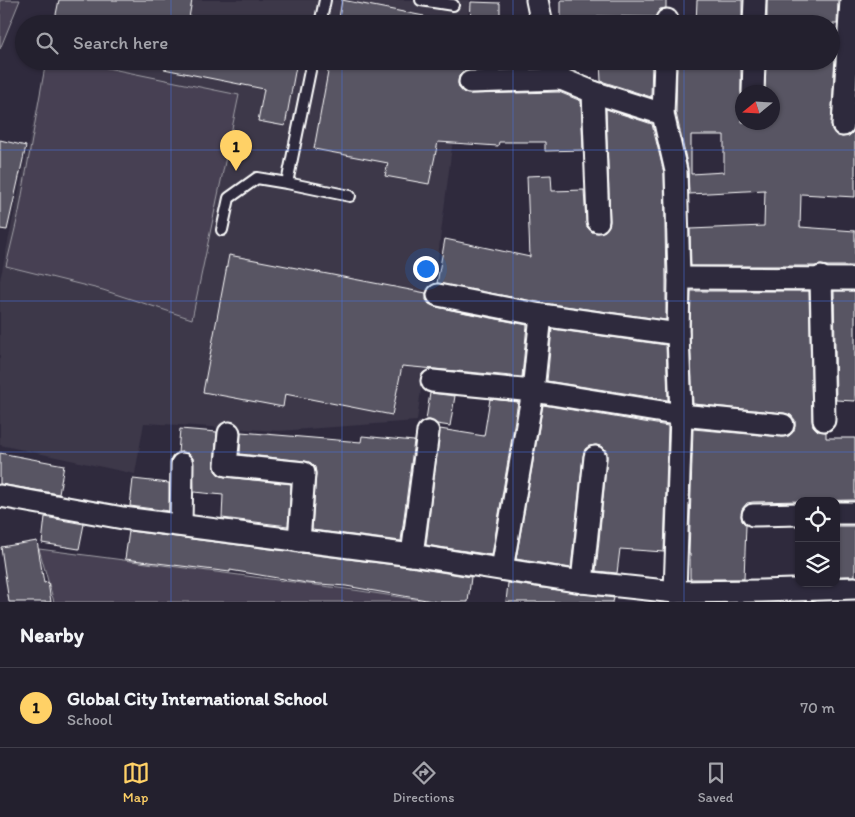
<!DOCTYPE html>
<html lang="en">
<head>
<meta charset="utf-8">
<style>
	:root { --surface:#23202e; --page:#2b2836; --text:#f1f3f6; --muted:#a3a3aa; --line:#403e4a; --accent:#ffd166 }
	body { margin:0; font-family:Itim,sans-serif; background:var(--page); color:var(--text) }
	.controls { position:absolute; right:15px; bottom:15px; display:grid; overflow:hidden; border-radius:10px; box-shadow:0 1px 4px #0004 }
	.controls button { width:45px; height:45px; display:grid; place-items:center; padding:0; border:0; border-bottom:1px solid var(--line); background:var(--surface); color:var(--text); font:25px sans-serif }
	.compass { position:absolute; left:735px; top:85px; width:45px; height:45px; border-radius:50%; background:var(--surface); box-shadow:0 1px 4px #0004; rotate:252deg }
	.you { position:absolute; left:425px; top:268px; width:18px; height:18px; margin:-12px; border:4px solid #fff; border-radius:50%; background:#1a73e8; box-shadow:0 0 0 8px #1a73e833 }
	.badge { display:grid; place-items:center; width:32px; height:32px; border-radius:50%; background:var(--accent); color:#111; font-size:16px; font-weight:700 }
	.pin { position:absolute; translate:-50% -41px; filter:drop-shadow(0 1px 2px #0008) }
	.pin::after { content:''; position:absolute; top:26px; width:18px; height:15px; background:inherit; clip-path:polygon(0 0,100% 0,50% 100%) }
	.list { margin:0; padding:0; list-style:none }
	h2 { display:flex; justify-content:space-between; align-items:center; height:65px; margin:0; padding:0 20px; font-size:21px }
	h2 small { font-size:16px; font-weight:400; color:var(--muted) }
	.list li { display:grid; grid-template-columns:32px 1fr auto; gap:15px; align-items:center; box-sizing:border-box; height:80px; padding:0 20px; border-top:1px solid var(--line) }
	.list b { display:block; font-size:19px; white-space:nowrap }
	.list p { margin:0; font-size:16px; white-space:nowrap; color:var(--muted) }
	.list em { font-size:16px; font-style:normal; color:var(--muted) }
	.icon { flex:none; width:28px; height:28px; fill:none; stroke:currentColor; stroke-width:2; stroke-linecap:round; stroke-linejoin:round }
	.map { position:relative; flex:none; width:855px; height:602px; overflow:hidden }
	.search { position:absolute; background:var(--surface); box-shadow:0 1px 4px #0004; left:15px; right:15px; top:15px; height:55px; display:flex; align-items:center; gap:12px; box-sizing:border-box; padding:0 18px; border-radius:28px; color:var(--muted); font-size:19px }
	.sheet { height:145px; background:var(--surface) }
	nav { display:flex; justify-content:space-around; align-items:center; box-sizing:border-box; height:70px; border-top:1px solid var(--line); background:var(--surface); font-size:14px; color:var(--muted) }
	nav a { display:grid; justify-items:center; gap:2px }
	nav .on { color:var(--accent) }
	.map>svg:first-child { display:block }
</style>
</head>
<body>
<div class="map">
<svg width="855" height="602" viewBox="0 0 855 602">
	<rect width="100%" height="100%" fill="#2f2a3d"/>
	<filter id="ink" filterUnits="userSpaceOnUse"><feTurbulence type="fractalNoise" baseFrequency=".02" numOctaves="2"/><feDisplacementMap in="SourceGraphic" scale="10" xChannelSelector="R" yChannelSelector="G"/><feConvolveMatrix kernelMatrix="1 2 1 2 8 2 1 2 1" color-interpolation-filters="sRGB"/></filter>
	<g filter="url(#ink)">
		<!-- built -->
		<g fill="#3c3749">
			<path d="M58,0H470L467,24H53Z"/>
			<path d="M46,61H463L417,421L279,431L144,423L135,474L0,445V280Z"/>
		</g>
		<!-- green -->
		<g fill="#464152" stroke="#a2a0a8">
			<path d="M0,0H20L0,49Z"/>
			<path d="M46,61H73L239,95L192,319L103,290L6,266L19,212Z"/>
			<path d="M39,549L354,590L433,602H54Z"/>
		</g>
		<!-- building -->
		<g fill="#595564" stroke="#fff" fill-rule="evenodd">
			<path d="M59,0H192L188,24H54Z"/>
			<path d="M342,0L424,16L423,24H338Z"/>
			<path d="M561,0H666V8L660,9L655,17L598,16V24H561Z"/>
			<path d="M697,0H742V24H696Z"/>
			<path d="M767,0H838L837,24H767Z"/>
			<path d="M471,2L500,3V24H470Z"/>
			<path d="M831,56H835L831,125L832,130L836,135L842,137L849,136L853,132L855,127V197L801,194L800,227L855,231V266H827L821,265L815,266H691L690,229L764,226L765,190L689,194L688,168L676,113L677,61H741V92L742,99V122H772V92H765L766,61H831ZM691,135H724V172L691,174Z"/>
			<path d="M165,61H297L285,126L258,121L264,89L164,69Z"/>
			<path d="M330,61H543L544,67L469,70L463,72L459,76L458,83L460,89L465,93L470,94L559,92L581,101L583,150L545,151V142H499L498,146L438,142L429,184L385,176L388,163L314,149Z"/>
			<path d="M600,61H652L651,97L601,81Z"/>
			<path d="M606,109L652,124L664,173L666,278V320L543,303L437,283L445,239L530,257L527,176L551,175L552,191L584,190L586,221L587,227L592,232L598,233L605,231L609,226L610,221Z"/>
			<path d="M0,140L26,146L7,230L0,229Z"/>
			<path d="M229,255L426,293V300L429,304L436,307L527,325L522,377L402,366L392,415L285,394L283,407L203,392Z"/>
			<path d="M691,291H809L812,420L813,426L818,431L826,432V438H855V500L753,502L747,503L742,509L741,516L742,521L746,525L744,579H690V554H689L693,429L782,437L789,436L793,432L795,426V420L791,415L784,413L693,404L690,334Z"/>
			<path d="M834,291H855V401L836,400Z"/>
			<path d="M552,329L666,345L668,400L547,381Z"/>
			<path d="M430,393L455,396L450,426L437,424L430,420H426Z"/>
			<path d="M490,399L518,402L492,555L426,545L440,429L484,436Z"/>
			<path d="M543,405L668,426L664,552L620,549L617,573L596,571L607,458V452L603,447L596,445L589,446L585,449L583,456L571,568L516,559Z"/>
			<path d="M180,429L217,432L214,464L215,471L219,475L225,477L291,484L288,526L222,518L223,495L194,492L193,458L188,453L183,452L178,453Z"/>
			<path d="M241,432L361,442L362,436L414,441L401,541L312,530L316,474L315,467L311,463L305,461L240,454Z"/>
			<path d="M0,453L64,465L59,494L0,484Z"/>
			<path d="M133,479L169,483V511L130,506Z"/>
			<path d="M45,517L84,524L79,549L42,543Z"/>
			<rect x="836" y="526" width="19" height="50"/>
			<path d="M129,531L410,567L471,577L468,602H438L346,586L307,583L230,570V572L125,559Z"/>
			<path d="M37,541L44,583L48,582L51,602H9L1,547Z"/>
			<path d="M508,583L614,598L613,602H506Z"/>
		</g>
		<g fill="none" stroke-linecap="round" stroke-linejoin="round">
			<!-- service casing -->
			<g stroke="#fff" stroke-width="14">
				<g id="service">
					<path d="M421,0L453,5"/>
					<path d="M320,24L325,0"/>
					<path d="M312,61L287,183L350,196"/>
					<path d="M222,230L229,198L257,178L287,183"/>
				</g>
			</g>
			<!-- minor casing -->
			<g stroke="#fff" stroke-width="25">
				<g id="minor">
					<path d="M537,0L542,24"/>
					<path d="M667,24V20"/>
					<path d="M754,24L755,0"/>
					<path d="M555,61L561,79L593,92L663,114L676,171L679,278L678,334L681,415L675,592"/>
					<path d="M470,82L561,79"/>
					<path d="M593,92L598,221"/>
					<path d="M753,92L754,61"/>
					<path d="M663,114L665,61"/>
					<path d="M843,125L851,0"/>
					<path d="M821,277L824,420"/>
					<path d="M679,278L855,279"/>
					<path d="M438,295L541,315L678,334"/>
					<path d="M432,381L533,391L681,415L783,425"/>
					<path d="M229,433L226,465L304,473L299,541"/>
					<path d="M0,496L123,518L412,555L582,582L675,592L761,591L855,588"/>
					<path d="M836,513H855"/>
					<path d="M753,515L799,514"/>
					<path d="M181,525L182,464"/>
					<path d="M412,555L428,432"/>
					<path d="M502,569L533,391L541,315"/>
					<path d="M582,582L595,457"/>
				</g>
			</g>
			<!-- service -->
			<use href="#service" stroke="#2f2a3d" stroke-width="10"/>
			<!-- minor -->
			<use href="#minor" stroke="#2f2a3d" stroke-width="21"/>
		</g>
	</g>
	<!-- grid -->
	<path fill="none" stroke="#4a71e0" stroke-width="1" stroke-opacity="0.55" d="M171,0V24M342,0V24M513,0V24M684,0V24M171,61V602M342,61V602M513,61V602M684,61V602M0,150H855M0,301H855M0,452H855"/>
</svg>
<div class="controls">
<button><svg class="icon" aria-label="locate" viewBox="0 0 24 24"><circle cx="12" cy="12" r="6"/><path d="M12 2v4M12 18v4M2 12h4M18 12h4"/></svg></button>
<button><svg class="icon" aria-label="layers" viewBox="0 0 24 24"><path d="M12 4l9 5-9 5-9-5zM3 14l9 5 9-5"/></svg></button>
</div>
<svg class="compass" viewBox="-18 -18 36 36"><path d="M0-13l5 13h-10z" fill="#e53935"/><path d="M0 13l5-13h-10z" fill="#a3a3aa"/></svg>
<div class="you"></div>
<div class="pin badge" style="left:236px;top:171px">1</div>
<div class="search"><svg class="icon" aria-label="search" viewBox="0 0 24 24"><circle cx="10" cy="10" r="6"/><path d="M15 15l6 6"/></svg>Search here</div>
</div>
<section class="sheet">
<h2>Nearby<small></small></h2>
<ul class="list">
<li><span class="badge">1</span><div><b>Global City International School</b><p>School</p></div><em>70 m</em></li>
</ul>
</section>
<nav>
<a class="on"><svg class="icon" aria-label="map" viewBox="0 0 24 24"><path d="M3 6l6-2 6 2 6-2v14l-6 2-6-2-6 2zM9 4v14M15 6v14"/></svg>Map</a>
<a><svg class="icon" aria-label="directions" viewBox="0 0 24 24"><path d="M12 3l9 9-9 9-9-9zM9 14v-3h6M13 9l2 2-2 2"/></svg>Directions</a>
<a><svg class="icon" aria-label="saved" viewBox="0 0 24 24"><path d="M7 4h10v16l-5-4-5 4z"/></svg>Saved</a>
</nav>
</body>
</html>
